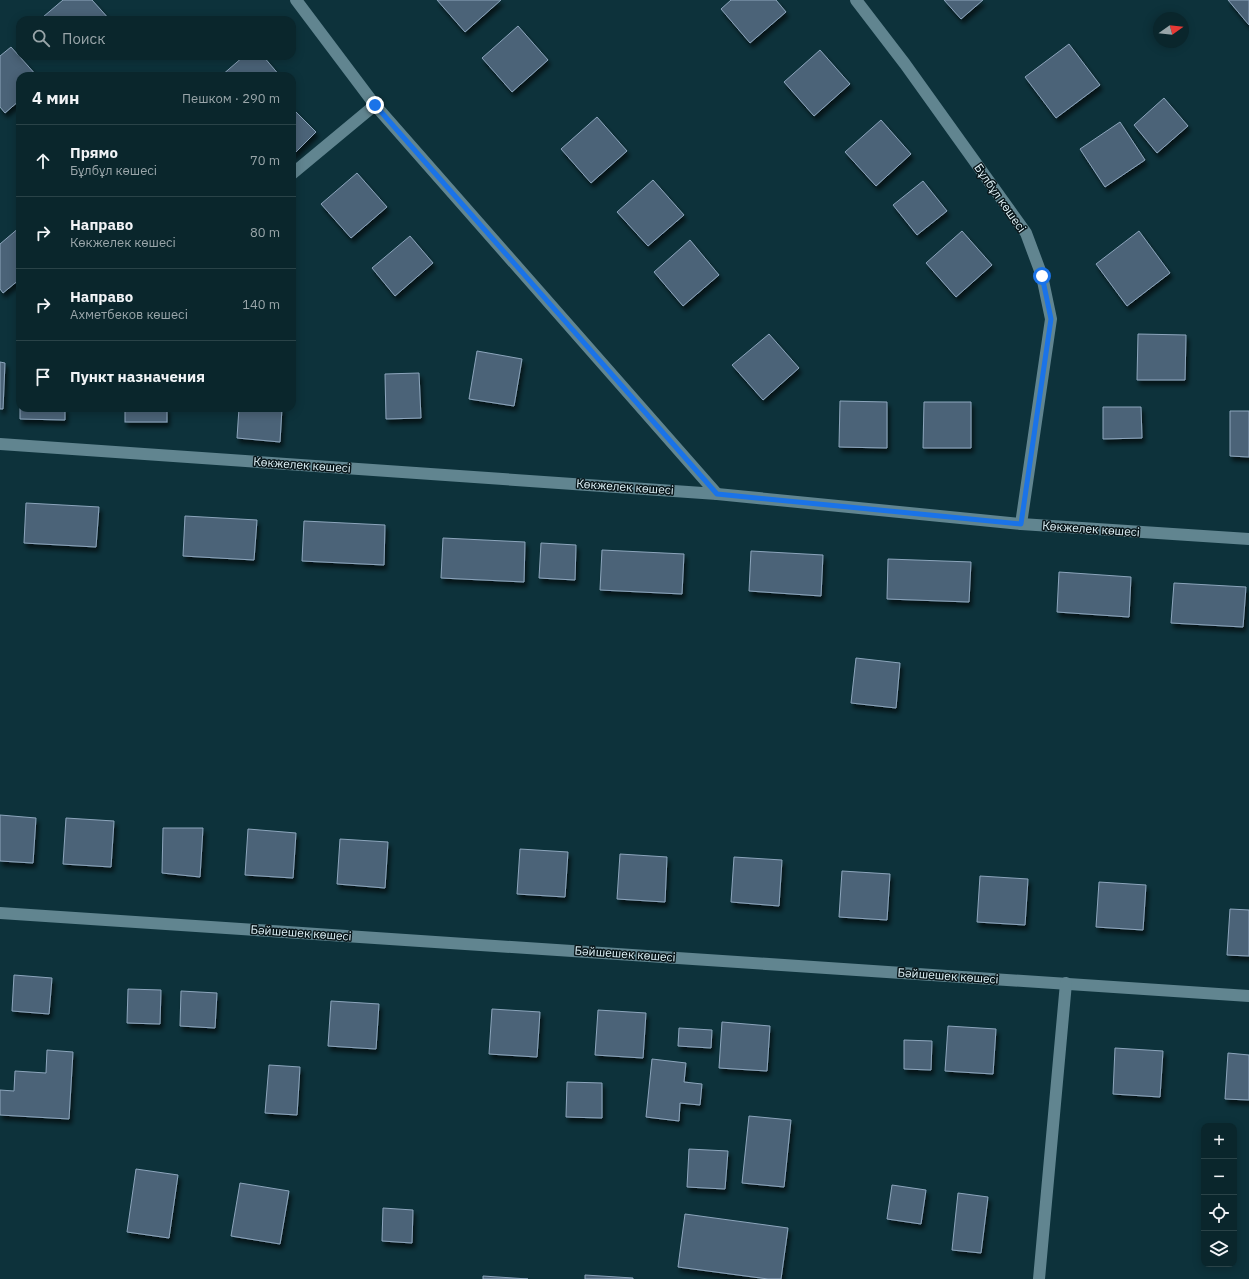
<!DOCTYPE html>
<html lang="ru">
<head>
<meta charset="utf-8">
<style>
	:root { --surface:#0a262c; --page:#183238; --text:#f1f3f6; --muted:#99a5a9; --line:#2a4348 }
	body { margin:0; font-family:"IBM Plex Sans",sans-serif; background:var(--page); color:var(--text) }
	.controls { position:absolute; right:12px; bottom:12px; display:grid; overflow:hidden; border-radius:8px; box-shadow:0 2px 10px #0003 }
	.controls button { width:36px; height:36px; display:grid; place-items:center; padding:0; border:0; border-bottom:1px solid var(--line); background:var(--surface); color:var(--text); font:20px sans-serif }
	.compass { position:absolute; left:1153px; top:12px; width:36px; height:36px; border-radius:50%; background:var(--surface); box-shadow:0 2px 10px #0003; rotate:75deg }
	.stop { position:absolute; width:12px; height:12px; margin:-9px; border:3px solid #1a73e8; border-radius:50%; background:#fff }
	.stop.end { background:#1a73e8; border-color:#fff; box-shadow:0 1px 4px #0008 }
	.list { margin:0; padding:0; list-style:none }
	h2 { display:flex; justify-content:space-between; align-items:center; height:52px; margin:0; padding:0 16px; font-size:17px }
	h2 small { font-size:13px; font-weight:400; color:var(--muted) }
	.list li { display:grid; grid-template-columns:26px 1fr auto; gap:12px; align-items:center; box-sizing:border-box; height:72px; padding:0 16px; border-top:1px solid var(--line) }
	.list b { display:block; font-size:15px; white-space:nowrap }
	.list p { margin:0; font-size:13px; white-space:nowrap; color:var(--muted) }
	.list em { font-size:13px; font-style:normal; color:var(--muted) }
	.icon { flex:none; width:22px; height:22px; fill:none; stroke:currentColor; stroke-width:2; stroke-linecap:round; stroke-linejoin:round }
	.map { position:relative; flex:none; width:1249px; height:1279px; overflow:hidden }
	.search { position:absolute; background:var(--surface); box-shadow:0 2px 10px #0003; left:16px; top:16px; width:280px; height:44px; display:flex; align-items:center; gap:10px; box-sizing:border-box; padding:0 14px; border-radius:12px; color:var(--muted); font-size:15px }
	.panel { position:absolute; background:var(--surface); box-shadow:0 2px 10px #0003; left:16px; top:72px; width:280px; height:340px; border-radius:12px }
	.map>svg:first-child { display:block }
</style>
</head>
<body>
<div class="map">
<svg width="1249" height="1279" viewBox="0 0 1249 1279">
	<defs>
		<filter id="shadow"><feDropShadow dx="2.5" dy="4.5" stdDeviation="2" flood-color="#0009"/></filter>
	</defs>
	<rect width="100%" height="100%" fill="#0d323b"/>
	<!-- building -->
	<g fill="#4c6378" stroke="#8ca5bc" filter="url(#shadow)">
		<path d="M63,0H92L110,20H46L43,17Z"/>
		<path d="M437,0H501L465,32Z"/>
		<path d="M731,0H776L786,12L750,43L721,9Z"/>
		<path d="M944,0H983L961,19Z"/>
		<path d="M1228,0H1249V25Z"/>
		<path d="M518,26L548,60L512,92L482,58Z"/>
		<path d="M1069,44L1100,85L1056,118L1025,77Z"/>
		<path d="M11,47L37,76H20V100L5,113L0,107V56Z"/>
		<path d="M820,50L850,84L814,116L784,82Z"/>
		<path d="M244,56H263L280,76H221Z"/>
		<path d="M1164,98L1188,126L1157,153L1134,125Z"/>
		<path d="M292,108L316,132L292,156Z"/>
		<path d="M597,117L627,151L591,183L561,149Z"/>
		<path d="M881,120L911,154L876,186L845,152Z"/>
		<path d="M1120,122L1145,160L1105,187L1080,149Z"/>
		<path d="M357,173L387,207L351,238L321,204Z"/>
		<path d="M653,180L684,215L648,246L617,212Z"/>
		<path d="M923,181L947,211L917,235L893,205Z"/>
		<path d="M20,227V279L3,293L0,289V244Z"/>
		<path d="M962,231L992,265L956,297L926,263Z"/>
		<path d="M1139,231L1170,273L1127,306L1096,264Z"/>
		<path d="M410,236L433,263L395,296L372,268Z"/>
		<path d="M690,240L719,275L683,306L654,272Z"/>
		<path d="M769,334L799,368L763,400L732,365Z"/>
		<path d="M1138,334L1186,335L1185,380H1137Z"/>
		<path d="M477,351L522,359L514,406L469,399Z"/>
		<path d="M0,362L5,363L3,409H0Z"/>
		<path d="M419,373L421,418L386,419L385,374Z"/>
		<path d="M20,384V408H65V420L20,419Z"/>
		<path d="M840,401L887,402V448L839,447Z"/>
		<path d="M924,402H971V448H923Z"/>
		<path d="M1103,407H1141L1142,438L1103,439Z"/>
		<rect x="125" y="408" width="42" height="14"/>
		<path d="M239,408H282L280,442L237,438Z"/>
		<path d="M1230,411H1249V457L1230,456Z"/>
		<path d="M26,503L99,507L96,547L24,543Z"/>
		<path d="M185,516L257,520L254,560L183,556Z"/>
		<path d="M304,521L385,525L384,565L302,561Z"/>
		<path d="M443,538L525,542L524,582L441,578Z"/>
		<path d="M541,543L576,545L575,580L539,578Z"/>
		<path d="M602,550L684,554L682,594L600,590Z"/>
		<path d="M751,551L823,555L821,596L749,591Z"/>
		<path d="M888,559L971,562L969,602L887,599Z"/>
		<path d="M1059,572L1131,577L1129,617L1057,612Z"/>
		<path d="M1174,583L1246,587L1243,627L1171,623Z"/>
		<path d="M856,658L900,663L896,708L851,703Z"/>
		<path d="M0,815L36,818L33,863L0,861Z"/>
		<path d="M66,818L114,821L111,867L63,864Z"/>
		<path d="M163,828H203L200,877L162,873Z"/>
		<path d="M248,829L296,833L293,878L245,875Z"/>
		<path d="M340,839L388,842L385,888L337,884Z"/>
		<path d="M520,849L568,852L565,897L517,894Z"/>
		<path d="M620,854L667,857L665,902L617,899Z"/>
		<path d="M734,857L782,860L779,906L731,902Z"/>
		<path d="M842,871L890,874L887,920L839,917Z"/>
		<path d="M980,876L1028,879L1025,925L977,922Z"/>
		<path d="M1099,882L1146,885L1143,930L1096,927Z"/>
		<path d="M1230,909L1249,910V956L1227,955Z"/>
		<path d="M14,975L52,978L49,1014L12,1011Z"/>
		<path d="M128,989L161,990L160,1024L127,1023Z"/>
		<path d="M181,991L217,993L215,1028L180,1026Z"/>
		<path d="M331,1001L379,1004L376,1049L328,1046Z"/>
		<path d="M492,1009L540,1012L537,1057L489,1054Z"/>
		<path d="M598,1010L646,1013L643,1058L595,1055Z"/>
		<path d="M722,1022L770,1026L767,1071L719,1068Z"/>
		<path d="M948,1026L996,1029L993,1074L945,1071Z"/>
		<path d="M679,1028L712,1030L711,1048L678,1046Z"/>
		<path d="M904,1040L932,1041L931,1070L904,1069Z"/>
		<path d="M1115,1048L1163,1051L1160,1097L1113,1094Z"/>
		<path d="M47,1050L73,1052L69,1119L0,1115V1090L14,1091L15,1071L46,1073Z"/>
		<path d="M1228,1053L1249,1055V1100L1225,1099Z"/>
		<path d="M652,1059L686,1063L684,1082L702,1084L700,1105L680,1103L679,1121L646,1117Z"/>
		<path d="M269,1065L300,1067L297,1115L265,1113Z"/>
		<path d="M567,1082L602,1083V1118L566,1117Z"/>
		<path d="M749,1116L791,1120L784,1187L742,1183Z"/>
		<path d="M689,1149L728,1151L725,1189L687,1187Z"/>
		<path d="M136,1169L178,1175L169,1238L127,1232Z"/>
		<path d="M240,1183L289,1191L280,1244L231,1236Z"/>
		<path d="M892,1185L926,1190L921,1224L887,1219Z"/>
		<path d="M958,1193L988,1197L981,1253L952,1250Z"/>
		<path d="M383,1208L413,1210L412,1243L382,1241Z"/>
		<path d="M685,1214L788,1228L781,1279H768L678,1267Z"/>
		<path d="M585,1275L633,1278V1279H585Z"/>
		<path d="M483,1276L528,1279H483Z"/>
	</g>
	<g fill="none" stroke-linecap="round" stroke-linejoin="round">
		<!-- minor -->
		<g stroke="#618590" stroke-width="12">
			<path d="M296,0L375,105L717,494"/>
			<path d="M856,0L905,64L1026,233L1042,276L1051,319L1021,524"/>
			<path d="M292,174L375,105"/>
			<path d="M0,444L717,494L1021,524L1249,539"/>
			<path d="M0,913L1249,996"/>
			<path d="M1039,1279L1066,983"/>
		</g>
	</g>
	<g fill="none" stroke-linecap="round" stroke-linejoin="round">
		<!-- route -->
		<path stroke="#1a73e8" stroke-width="5" d="M375,105L717,494L1021,524L1051,319L1042,276"/>
	</g>
	<g text-anchor="middle" stroke-width="3" stroke-linejoin="round" paint-order="stroke">
		<!-- street labels -->
		<g font-size="12" fill="#e0f3f9" stroke="#09171b">
			<text transform="translate(1000 198) rotate(55)" y="4">Бұлбұл көшесі</text>
			<text transform="translate(302 465) rotate(4)" y="4">Көкжелек көшесі</text>
			<text transform="translate(625 487) rotate(4)" y="4">Көкжелек көшесі</text>
			<text transform="translate(1091 529) rotate(4)" y="4">Көкжелек көшесі</text>
			<text transform="translate(301 933) rotate(4)" y="4">Бәйшешек көшесі</text>
			<text transform="translate(625 954) rotate(4)" y="4">Бәйшешек көшесі</text>
			<text transform="translate(948 976) rotate(4)" y="4">Бәйшешек көшесі</text>
		</g>
	</g>
</svg>
<div class="controls">
<button>+</button>
<button>−</button>
<button><svg class="icon" aria-label="locate" viewBox="0 0 24 24"><circle cx="12" cy="12" r="6"/><path d="M12 2v4M12 18v4M2 12h4M18 12h4"/></svg></button>
<button><svg class="icon" aria-label="layers" viewBox="0 0 24 24"><path d="M12 4l9 5-9 5-9-5zM3 14l9 5 9-5"/></svg></button>
</div>
<svg class="compass" viewBox="-18 -18 36 36"><path d="M0-13l5 13h-10z" fill="#e53935"/><path d="M0 13l5-13h-10z" fill="#99a5a9"/></svg>
<div class="stop" style="left:1042px;top:276px"></div>
<div class="stop end" style="left:375px;top:105px"></div>
<div class="search"><svg class="icon" aria-label="search" viewBox="0 0 24 24"><circle cx="10" cy="10" r="6"/><path d="M15 15l6 6"/></svg>Поиск</div>
<section class="panel">
<h2>4 мин<small>Пешком · 290 m</small></h2>
<ul class="list">
<li><svg class="icon" aria-label="ahead" viewBox="0 0 24 24"><path d="M12 20V5M6 11l6-6 6 6"/></svg><div><b>Прямо</b><p>Бұлбұл көшесі</p></div><em>70 m</em></li>
<li><svg class="icon" aria-label="right" viewBox="0 0 24 24"><path d="M7 20v-9h11M14 6l5 5-5 5"/></svg><div><b>Направо</b><p>Көкжелек көшесі</p></div><em>80 m</em></li>
<li><svg class="icon" aria-label="right" viewBox="0 0 24 24"><path d="M7 20v-9h11M14 6l5 5-5 5"/></svg><div><b>Направо</b><p>Ахметбеков көшесі</p></div><em>140 m</em></li>
<li><svg class="icon" aria-label="arrive" viewBox="0 0 24 24"><path d="M6 21V4h12l-3 4 3 4H6"/></svg><div><b>Пункт назначения</b></div></li>
</ul>
</section>
</div>
</body>
</html>
